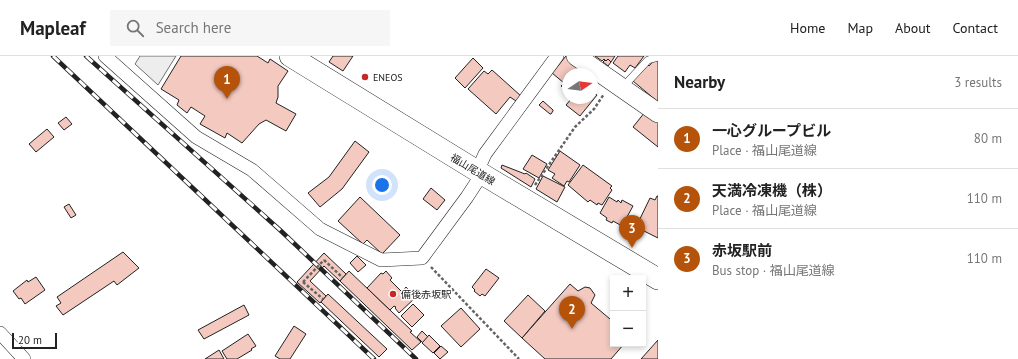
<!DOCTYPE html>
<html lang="en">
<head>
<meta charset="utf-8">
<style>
	:root { --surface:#fff; --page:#f6f6f6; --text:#222; --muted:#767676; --line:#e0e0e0; --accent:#b45309 }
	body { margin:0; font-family:"PT Sans","Noto Sans JP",sans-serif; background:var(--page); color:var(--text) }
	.controls { position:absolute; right:12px; bottom:12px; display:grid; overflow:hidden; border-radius:0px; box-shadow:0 2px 6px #0003 }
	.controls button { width:36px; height:36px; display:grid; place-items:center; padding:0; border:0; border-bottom:1px solid var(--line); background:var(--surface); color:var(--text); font:20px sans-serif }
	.compass { position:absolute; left:562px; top:12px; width:36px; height:36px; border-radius:50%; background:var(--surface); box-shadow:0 2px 6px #0003; rotate:77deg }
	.scale { position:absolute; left:12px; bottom:10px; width:45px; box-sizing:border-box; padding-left:4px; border:2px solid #222; border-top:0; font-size:11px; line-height:14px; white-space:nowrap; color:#222; -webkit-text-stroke:3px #fff; paint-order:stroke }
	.you { position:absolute; left:382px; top:129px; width:14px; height:14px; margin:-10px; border:3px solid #fff; border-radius:50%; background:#1a73e8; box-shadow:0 0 0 6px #1a73e833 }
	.badge { display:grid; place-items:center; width:26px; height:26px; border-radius:50%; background:var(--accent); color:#fff; font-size:13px; font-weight:700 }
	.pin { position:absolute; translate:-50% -33px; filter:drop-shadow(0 1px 2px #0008) }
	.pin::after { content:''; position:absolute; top:21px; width:14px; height:12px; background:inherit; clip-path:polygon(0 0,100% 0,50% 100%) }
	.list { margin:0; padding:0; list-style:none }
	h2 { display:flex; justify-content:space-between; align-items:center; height:52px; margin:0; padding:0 16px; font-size:17px }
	h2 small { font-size:13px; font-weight:400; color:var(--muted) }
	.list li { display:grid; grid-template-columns:26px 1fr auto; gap:12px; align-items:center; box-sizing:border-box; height:60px; padding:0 16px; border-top:1px solid var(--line) }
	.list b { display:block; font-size:15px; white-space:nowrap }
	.list p { margin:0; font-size:13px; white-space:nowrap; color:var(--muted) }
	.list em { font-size:13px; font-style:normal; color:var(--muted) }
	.icon { flex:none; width:22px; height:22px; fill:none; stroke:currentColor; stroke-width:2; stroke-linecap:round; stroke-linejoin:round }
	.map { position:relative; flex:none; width:658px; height:303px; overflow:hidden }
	header { display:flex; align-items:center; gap:24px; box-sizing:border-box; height:56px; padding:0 20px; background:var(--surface); border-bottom:1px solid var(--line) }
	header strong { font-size:19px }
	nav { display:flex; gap:22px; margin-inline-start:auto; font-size:14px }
	.search { width:280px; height:36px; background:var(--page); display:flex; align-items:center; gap:10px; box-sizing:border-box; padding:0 14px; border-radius:0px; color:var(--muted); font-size:15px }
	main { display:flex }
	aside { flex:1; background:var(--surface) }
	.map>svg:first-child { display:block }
</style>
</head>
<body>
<header>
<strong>Mapleaf</strong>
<div class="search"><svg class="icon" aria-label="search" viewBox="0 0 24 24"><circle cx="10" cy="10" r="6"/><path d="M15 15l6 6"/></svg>Search here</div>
<nav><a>Home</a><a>Map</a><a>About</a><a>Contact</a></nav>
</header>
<main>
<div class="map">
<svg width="658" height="303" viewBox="0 0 658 303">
	<rect width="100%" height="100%" fill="#fff"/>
	<!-- parking -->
	<path fill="#ededed" stroke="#6f6f6f" d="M140,0H176L158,29L135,8Z"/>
	<!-- building -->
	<g fill="#f3c9c0" stroke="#222">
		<path d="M181,0H257L268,7L270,3L288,15L278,30V41L276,47L296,58L286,75L266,64L259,68L242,87L227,77L225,82L200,68L205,60L191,51L187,57L177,49L179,44L161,33Z"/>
		<path d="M333,0H353L343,15L329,6Z"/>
		<path d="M566,0H569L589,13L585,18H568V35L561,30L564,27L552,17Z"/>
		<path d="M595,0H615L611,6L608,3L606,5L604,3L602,5Z"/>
		<path d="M618,0H644L635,12L630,9L625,16L613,7Z"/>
		<path d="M657,1L658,2V46L633,25L647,8L649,10Z"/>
		<path d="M473,2L483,12L465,32L455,22Z"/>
		<path d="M608,3L611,6L608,10L603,6L605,4L606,5Z"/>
		<path d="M492,14L521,40L516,45L510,41L496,58L468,33L484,15L488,18Z"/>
		<path d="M592,36L597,39L580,60L566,49L572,42H592Z"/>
		<path d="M543,45L553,54V55L551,58H550L539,49Z"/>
		<path d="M645,56L658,66V91L633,71Z"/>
		<path d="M66,61L72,68L64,74L58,67Z"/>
		<path d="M47,73L54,81L36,96L29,88Z"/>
		<path d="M355,85L369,96L342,133L320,151L308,137L329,121Z"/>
		<path d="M560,95L580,109L569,126L567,125L564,130L552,122L555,118L548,114Z"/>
		<path d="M532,99L547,108L539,122L523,113Z"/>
		<path d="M502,109L525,118L526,117L535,123L531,131L501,112Z"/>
		<path d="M583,109L612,130L610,132L612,134L602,149L598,147L597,149L590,144L588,146L568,129Z"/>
		<path d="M543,120L565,131L557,146L536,133Z"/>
		<path d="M431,132L445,144L437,154L423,143Z"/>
		<path d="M657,140H658V182L636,171L650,142L655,144Z"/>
		<path d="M360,141L400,179L382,198L367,184L363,188L338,165Z"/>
		<path d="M609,141L617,146L618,144L621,147L622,144L633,150L622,170L613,165L612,167L606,164L607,162L600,157Z"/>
		<path d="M69,148L76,159L71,162L64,151Z"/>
		<path d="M123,196L139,212L117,229L114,225L63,259L56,250L61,247L57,241Z"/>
		<path d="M324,197L346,218L340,225L324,210L310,225L326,240L320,247L297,226Z"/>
		<path d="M357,200L366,209L358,216L350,207Z"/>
		<path d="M486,213L499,222L485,240L482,238L480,240L474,235L475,234L472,231Z"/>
		<path d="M349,215L412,275L410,276L421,286L412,294L340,225Z"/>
		<path d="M386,215L392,222L390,224L402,236L406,231L416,241L399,257L395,252L396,251L394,250L390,254L367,232L381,217L383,218Z"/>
		<path d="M36,221L45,234L25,248L21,242L19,243L13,235L27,224L28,226Z"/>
		<path d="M570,228L578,235L585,231L590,232L595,239L591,247L610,263L613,260V288H624L611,303H545L522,282Z"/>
		<path d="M328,238L387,293L379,301L321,246Z"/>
		<path d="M528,239L545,255L522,282L504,265Z"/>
		<path d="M413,248L424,259L412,271L401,260Z"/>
		<path d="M244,249L249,259L204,283L198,274Z"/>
		<path d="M461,252L480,273L461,291L441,270Z"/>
		<path d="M294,270L306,278L290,303H280L275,300Z"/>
		<path d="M422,275L428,281L423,287L417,281Z"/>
		<path d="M248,278L256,290L251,293L252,294L237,303H227L222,295Z"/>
		<path d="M429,279L440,290L433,297L422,287Z"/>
		<path d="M658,284V303H641Z"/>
		<path d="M441,290L448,296L440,303L434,297Z"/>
		<path d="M219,294L224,303H205Z"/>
	</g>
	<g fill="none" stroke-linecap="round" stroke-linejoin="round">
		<!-- lane casing -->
		<g stroke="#222" stroke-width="8">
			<path id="lane" d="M622,32L648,4L658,1"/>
		</g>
		<!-- street casing -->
		<g stroke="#222" stroke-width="14">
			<g id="street">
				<path d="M105,0L196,81L252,114L320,173L381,204L422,202L467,141L482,118L480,109L485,98L557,0"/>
				<path d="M0,277L24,303"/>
			</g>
		</g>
		<!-- secondary casing -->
		<g stroke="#222" stroke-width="20">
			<path id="secondary" d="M576,0L658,57"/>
		</g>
		<!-- primary casing -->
		<g stroke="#222" stroke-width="22">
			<path id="primary" d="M290,0L482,118L658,223"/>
		</g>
		<!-- path -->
		<g stroke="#646464" stroke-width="2.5" stroke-dasharray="3 2" stroke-linecap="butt">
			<path d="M535,129L575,71L594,53L604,38"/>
			<path d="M324,204L343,222"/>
			<path d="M431,211L519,303"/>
			<path d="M303,226L323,243"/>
		</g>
		<!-- lane -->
		<use href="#lane" stroke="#fff" stroke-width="7"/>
		<!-- street -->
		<use href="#street" stroke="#fff" stroke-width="13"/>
		<!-- secondary -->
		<use href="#secondary" stroke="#fff" stroke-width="19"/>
		<!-- primary -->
		<use href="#primary" stroke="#fff" stroke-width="21"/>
		<!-- rail casing -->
		<g stroke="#222" stroke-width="4.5">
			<g id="rail">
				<path d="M53,0L374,303"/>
				<path d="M86,0L280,174L416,303"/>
			</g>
		</g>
		<!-- rail -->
		<use href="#rail" stroke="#fff" stroke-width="3" stroke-dasharray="9" stroke-linecap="butt"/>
		<!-- path-bridge -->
		<path stroke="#646464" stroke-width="2.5" stroke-dasharray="3 2" stroke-linecap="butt" d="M303,226L324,204"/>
	</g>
	<!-- markers -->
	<g fill="#c62828" stroke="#fff" stroke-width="1.5">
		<circle cx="365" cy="21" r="4"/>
		<circle cx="393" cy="238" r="4"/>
	</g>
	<g text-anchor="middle" stroke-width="3" stroke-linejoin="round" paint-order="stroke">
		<!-- poi labels -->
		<g font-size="10" fill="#222" stroke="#fff" text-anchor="start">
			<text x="373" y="25">ENEOS</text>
			<text x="401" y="242">備後赤坂駅</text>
		</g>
		<!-- street labels -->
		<g font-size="10" fill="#222" stroke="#fff">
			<text transform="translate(473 113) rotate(31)" y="4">福山尾道線</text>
		</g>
	</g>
</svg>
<div class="controls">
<button>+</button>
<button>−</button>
</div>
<svg class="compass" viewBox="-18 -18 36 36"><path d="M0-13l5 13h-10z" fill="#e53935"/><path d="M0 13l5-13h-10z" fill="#767676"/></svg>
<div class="scale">20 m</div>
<div class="you"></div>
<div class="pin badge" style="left:227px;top:43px">1</div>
<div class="pin badge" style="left:572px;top:273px">2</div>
<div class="pin badge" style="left:632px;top:192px">3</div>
</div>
<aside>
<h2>Nearby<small>3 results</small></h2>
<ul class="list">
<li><span class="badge">1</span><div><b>一心グループビル</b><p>Place · 福山尾道線</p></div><em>80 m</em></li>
<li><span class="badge">2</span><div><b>天満冷凍機（株）</b><p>Place · 福山尾道線</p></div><em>110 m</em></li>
<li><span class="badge">3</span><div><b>赤坂駅前</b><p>Bus stop · 福山尾道線</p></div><em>110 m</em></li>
</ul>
</aside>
</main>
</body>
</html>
